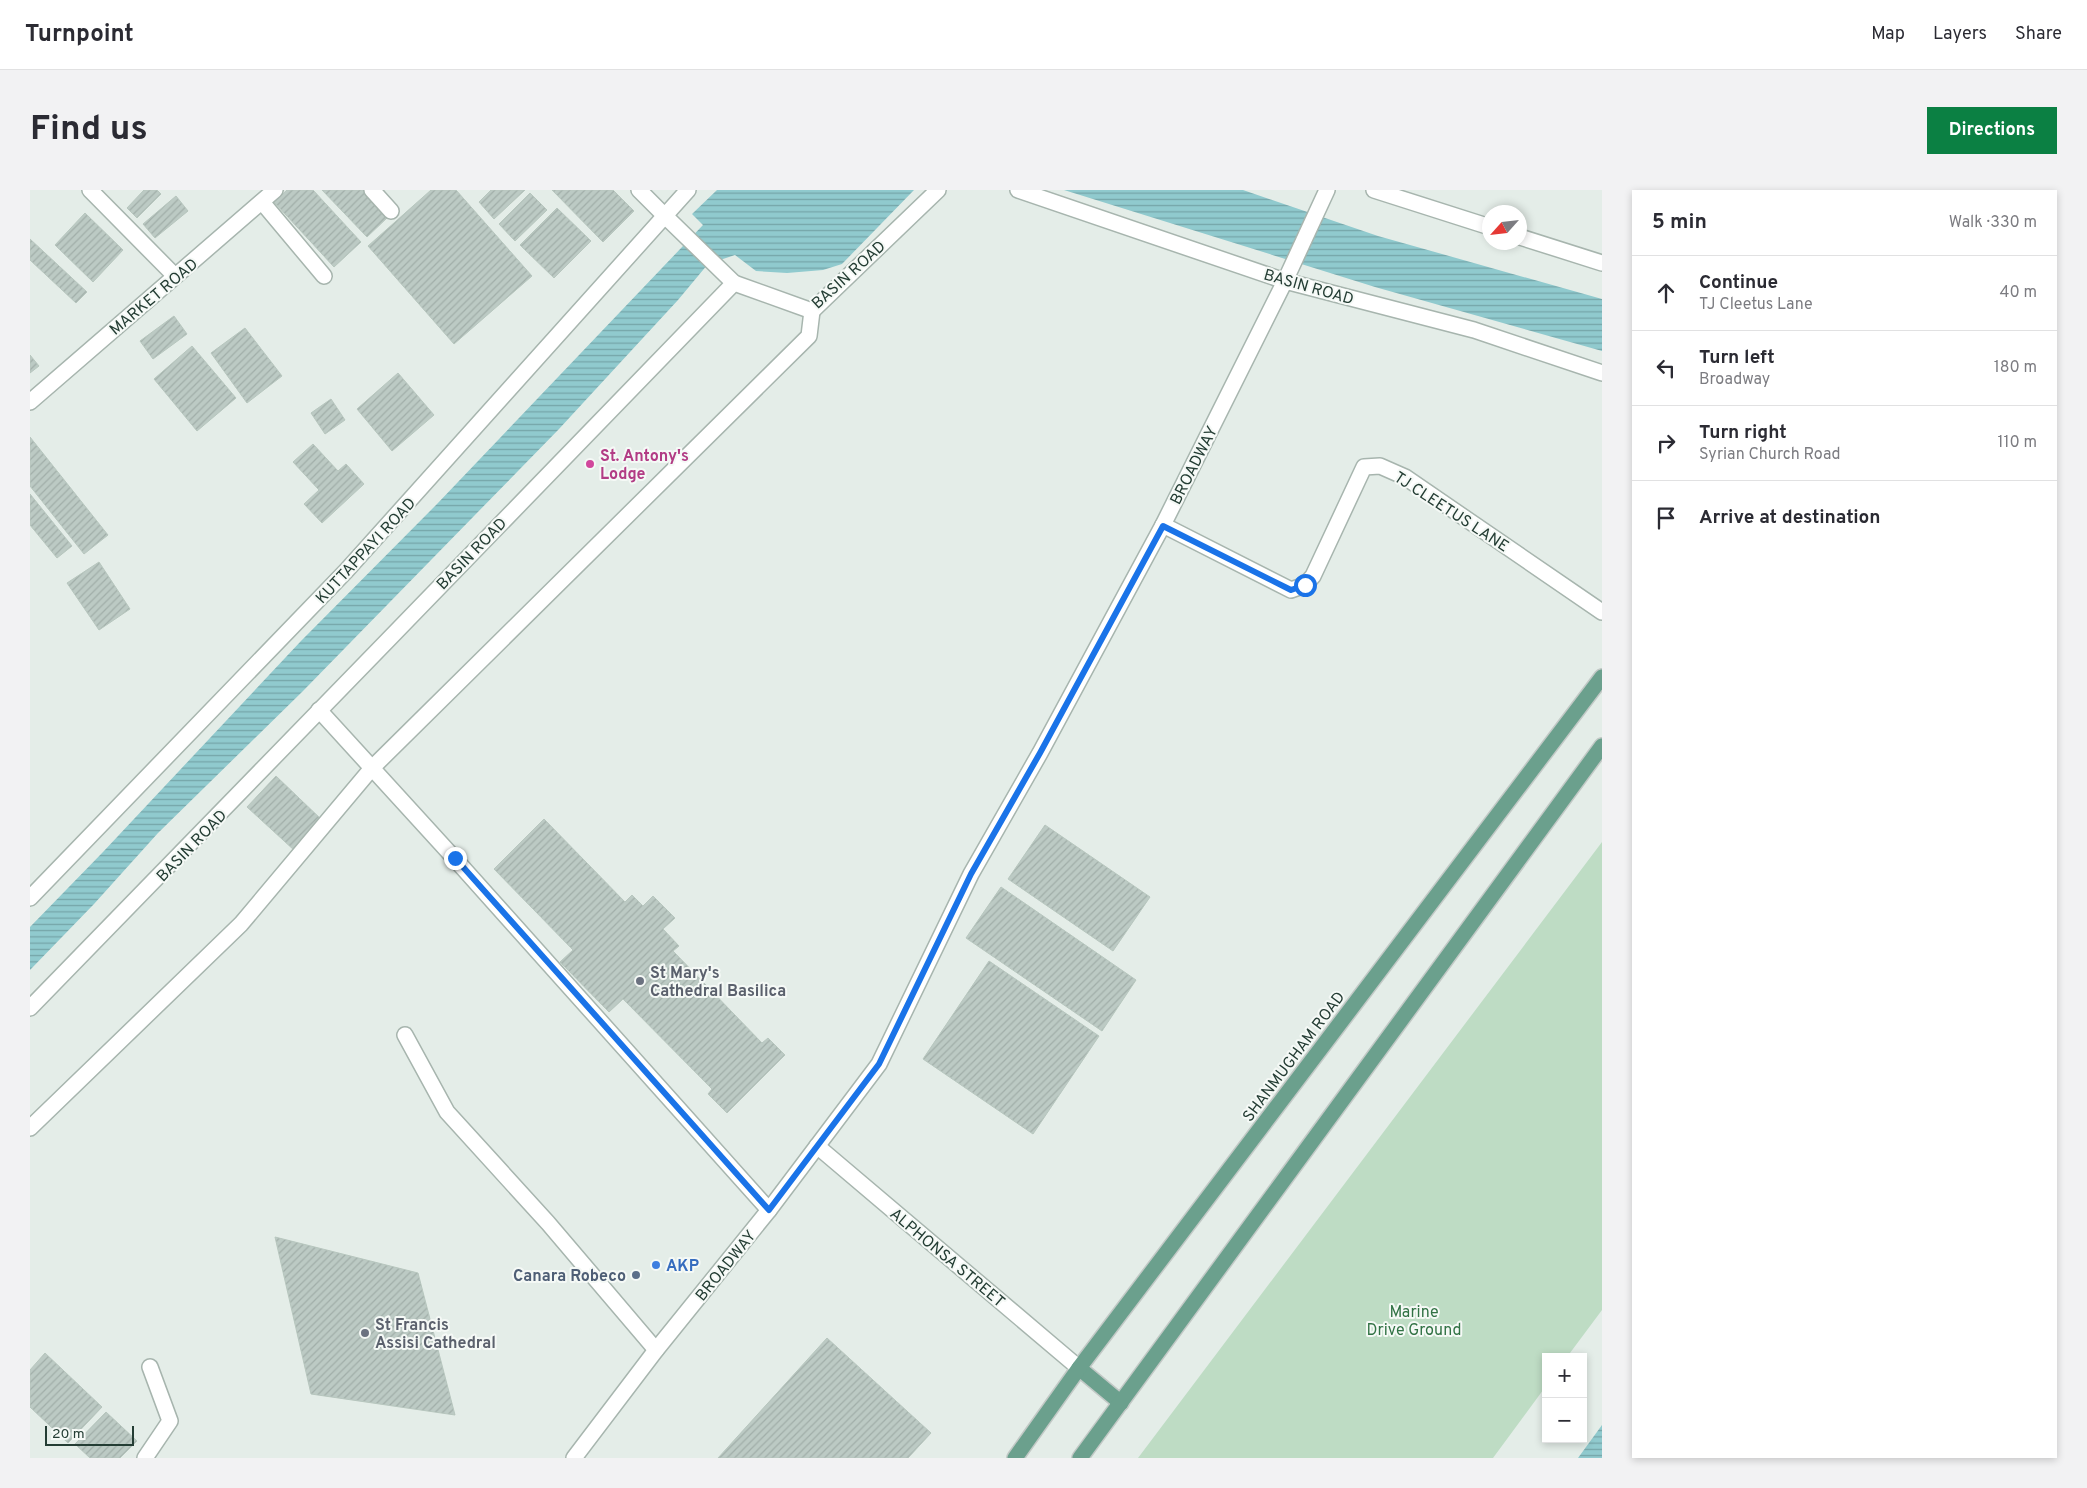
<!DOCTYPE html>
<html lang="en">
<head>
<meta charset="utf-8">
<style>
	:root { --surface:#fff; --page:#f2f2f3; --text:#2b2b33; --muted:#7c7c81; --line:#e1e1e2; --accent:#0b8043 }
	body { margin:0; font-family:Overpass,sans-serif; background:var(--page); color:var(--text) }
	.controls { position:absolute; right:15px; bottom:15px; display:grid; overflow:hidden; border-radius:0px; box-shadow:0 2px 8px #0003 }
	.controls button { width:45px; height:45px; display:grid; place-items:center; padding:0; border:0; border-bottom:1px solid var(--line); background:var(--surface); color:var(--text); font:25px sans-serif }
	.compass { position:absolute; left:1452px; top:15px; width:45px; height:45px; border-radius:50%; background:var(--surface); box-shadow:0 2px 8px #0003; rotate:243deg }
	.scale { position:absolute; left:15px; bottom:12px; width:89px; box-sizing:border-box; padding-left:5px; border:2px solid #243d34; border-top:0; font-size:14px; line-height:18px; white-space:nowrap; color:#243d34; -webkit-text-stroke:4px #f5f9f6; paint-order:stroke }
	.stop { position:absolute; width:15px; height:15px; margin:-11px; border:4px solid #1a73e8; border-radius:50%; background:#fff }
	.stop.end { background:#1a73e8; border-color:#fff; box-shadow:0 1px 5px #0008 }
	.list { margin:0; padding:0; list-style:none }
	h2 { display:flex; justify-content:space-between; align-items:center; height:65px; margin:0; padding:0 20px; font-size:21px }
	h2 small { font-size:16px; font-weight:400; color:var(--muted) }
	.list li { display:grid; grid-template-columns:32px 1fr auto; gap:15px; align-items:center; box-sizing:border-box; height:75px; padding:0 20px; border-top:1px solid var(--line) }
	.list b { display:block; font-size:19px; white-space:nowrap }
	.list p { margin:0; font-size:16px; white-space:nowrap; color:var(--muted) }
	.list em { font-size:16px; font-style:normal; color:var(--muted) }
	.icon { flex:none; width:28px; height:28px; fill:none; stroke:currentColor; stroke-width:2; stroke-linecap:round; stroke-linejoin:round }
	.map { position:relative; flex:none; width:1572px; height:1268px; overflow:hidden; border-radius:0px }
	header { display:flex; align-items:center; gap:30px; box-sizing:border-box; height:70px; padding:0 25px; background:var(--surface); border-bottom:1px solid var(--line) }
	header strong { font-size:24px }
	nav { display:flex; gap:28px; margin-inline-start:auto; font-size:18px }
	.intro { display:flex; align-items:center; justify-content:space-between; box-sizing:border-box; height:120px; padding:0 30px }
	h1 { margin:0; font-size:35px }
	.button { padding:12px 22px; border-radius:0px; background:var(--accent); color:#fff; font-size:18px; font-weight:700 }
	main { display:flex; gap:30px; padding:0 30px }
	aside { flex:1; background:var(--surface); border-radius:0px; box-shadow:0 2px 8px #0003 }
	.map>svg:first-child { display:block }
</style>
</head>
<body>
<header>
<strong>Turnpoint</strong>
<nav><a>Map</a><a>Layers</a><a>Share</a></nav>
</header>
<div class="intro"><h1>Find us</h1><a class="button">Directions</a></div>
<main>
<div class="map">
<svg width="1572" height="1268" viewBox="0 0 1572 1268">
	<defs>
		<pattern id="water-rules" width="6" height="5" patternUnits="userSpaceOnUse" patternTransform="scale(1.25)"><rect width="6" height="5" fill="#90cace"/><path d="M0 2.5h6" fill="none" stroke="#75a5a8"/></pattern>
		<pattern id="building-hatch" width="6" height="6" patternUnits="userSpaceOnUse" patternTransform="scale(1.25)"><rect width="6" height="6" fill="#bccac4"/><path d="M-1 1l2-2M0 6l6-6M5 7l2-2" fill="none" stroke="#a1aea9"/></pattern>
	</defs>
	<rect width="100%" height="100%" fill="#e4ede8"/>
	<!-- green -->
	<path fill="#bedcc4" d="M1572,652V1120L1537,1167H1516V1196L1463,1268H1108Z"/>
	<!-- water -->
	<g fill="url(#water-rules)">
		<path d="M687,0H884L812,74L793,80L757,83L726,81L705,65L678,74L648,110L529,239L273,501L128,643L64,714L0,780V737L73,662L271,451L407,314L673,35L662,24Z"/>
		<path d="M1034,0H1213L1348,46L1572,109V161L1345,97Z"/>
		<path d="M1572,1235V1268H1548Z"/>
	</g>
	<!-- building -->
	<g fill="url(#building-hatch)" stroke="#b7c6be">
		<path d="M114,0H127L131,4L107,28L97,18Z"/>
		<path d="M257,0H283L331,52L304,77L244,12Z"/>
		<path d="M292,0H333L358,27L337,47Z"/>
		<path d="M401,0H426L502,86L424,154L338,56Z"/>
		<path d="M461,0H495L464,29L449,12Z"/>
		<path d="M522,0H583L604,21L573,52Z"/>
		<path d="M500,3L517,20L485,51L469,34Z"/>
		<path d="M146,6L158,21L125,48L113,34Z"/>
		<path d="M527,18L561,51L524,88L490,55Z"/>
		<path d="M55,23L93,60L63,92L25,55Z"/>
		<path d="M0,49L57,102L46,113L0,70Z"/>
		<path d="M144,126L157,144L123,169L110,151Z"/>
		<path d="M215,138L252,186L217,213L181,163Z"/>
		<path d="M162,156L206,208L167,241L124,189Z"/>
		<path d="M0,165L9,176L0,183Z"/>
		<path d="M368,183L404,225L362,261L327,219Z"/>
		<path d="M301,209L315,230L295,244L281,223Z"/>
		<path d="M0,247L78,345L54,364L0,296Z"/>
		<path d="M283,254L308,281L316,274L334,294L292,333L274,314L289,300L263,272Z"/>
		<path d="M0,304L42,356L27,368L0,335Z"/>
		<path d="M69,372L100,419L69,440L37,393Z"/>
		<path d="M246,586L293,631L265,661L217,617Z"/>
		<path d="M514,629L595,712L602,705L613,716L623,706L645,728L633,739L649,756L643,761L732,853L738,848L755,865L697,923L678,904L682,899L593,809L579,822L530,772L543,760L464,679Z"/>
		<path d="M1015,635L1120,707L1083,761L978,689Z"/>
		<path d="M971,697L1106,790L1072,841L936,748Z"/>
		<path d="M959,771L1069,846L1003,944L893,869Z"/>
		<path d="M245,1047L388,1083L425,1225L281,1204Z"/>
		<path d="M797,1148L901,1243L878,1268H688Z"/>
		<path d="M15,1163L72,1217L38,1253L0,1217V1180Z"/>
		<path d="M76,1222L107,1251L90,1268H60L45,1254Z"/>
	</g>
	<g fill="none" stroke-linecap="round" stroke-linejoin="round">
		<!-- service casing -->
		<g stroke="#a7b5ae" stroke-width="18">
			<g id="service">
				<path d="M342,0L361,21"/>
				<path d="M232,12L294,86"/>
				<path d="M1133,335L1261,400L1275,395L1283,386L1334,277L1350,276L1375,287L1572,422"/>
				<path d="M375,845L417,922L518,1033L626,1160"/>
				<path d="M0,938L211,734L342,578L779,146L782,121"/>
				<path d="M115,1268L140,1231L120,1177"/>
			</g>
		</g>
		<!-- pedestrian casing -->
		<g stroke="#a7b5ae" stroke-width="18">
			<path id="pedestrian" d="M634,25L704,93"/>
		</g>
		<!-- minor casing -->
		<g stroke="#a7b5ae" stroke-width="18">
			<g id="minor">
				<path d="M60,0L145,86"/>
				<path d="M609,0L634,25"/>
				<path d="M988,0L1255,91L1444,140L1572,183"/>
				<path d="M1344,0L1460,37"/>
				<path d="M1490,47L1572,73"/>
				<path d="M289,520L425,669L739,1020"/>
				<path d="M0,708L316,381L658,0"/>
				<path d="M0,818C236,578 469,334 704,93L782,121L908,0"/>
				<path d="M787,956L1049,1178"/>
			</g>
		</g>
		<!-- tertiary casing -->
		<g stroke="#a7b5ae" stroke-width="18">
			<g id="tertiary">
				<path d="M0,212L245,0"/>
				<path d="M544,1268L626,1160L739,1020L849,874L941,684L1010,563L1133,335L1255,91L1297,0"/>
			</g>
		</g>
		<!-- primary casing -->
		<g stroke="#c2c9c6" stroke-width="18">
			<g id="primary">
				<path d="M1049,1178L1091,1213"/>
				<path d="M985,1268L1049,1178L1572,487"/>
				<path d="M1050,1268L1572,556"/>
			</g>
		</g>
		<!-- service -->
		<use href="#service" stroke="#fff" stroke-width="15"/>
		<!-- pedestrian -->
		<use href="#pedestrian" stroke="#fff" stroke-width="15"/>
		<!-- minor -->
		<use href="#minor" stroke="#fff" stroke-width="15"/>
		<!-- tertiary -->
		<use href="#tertiary" stroke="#fff" stroke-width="15"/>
		<!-- primary -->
		<use href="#primary" stroke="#6ba08d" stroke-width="15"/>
	</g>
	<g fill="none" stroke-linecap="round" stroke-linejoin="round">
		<!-- route -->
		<path stroke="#1a73e8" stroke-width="6" d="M425,668L739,1020L849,874L941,684L1010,563L1133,336L1261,400L1275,395"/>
	</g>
	<!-- markers -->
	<circle fill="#d1479c" stroke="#f5f9f6" stroke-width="2" cx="560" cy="274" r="5"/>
	<g fill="#6b7280" stroke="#f5f9f6" stroke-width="2">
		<circle cx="610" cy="791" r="5"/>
		<circle cx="335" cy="1143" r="5"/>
	</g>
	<circle fill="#3f7fe0" stroke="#f5f9f6" stroke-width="2" cx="626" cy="1075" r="5"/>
	<circle fill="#5c6f8a" stroke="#f5f9f6" stroke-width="2" cx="606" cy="1085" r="5"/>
	<g text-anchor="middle" stroke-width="4" stroke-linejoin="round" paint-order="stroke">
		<!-- street labels -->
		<g font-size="16" fill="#243d34" stroke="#f5f9f6">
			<text transform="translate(818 84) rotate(-42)" y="6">BASIN ROAD</text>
			<text transform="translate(1279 96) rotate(16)" y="6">BASIN ROAD</text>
			<text transform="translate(123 106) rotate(-40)" y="6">MARKET ROAD</text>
			<text transform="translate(1163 275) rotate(-63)" y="6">BROADWAY</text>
			<text transform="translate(1422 321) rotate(33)" y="6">TJ CLEETUS LANE</text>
			<text transform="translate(335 360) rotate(-47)" y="6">KUTTAPPAYI ROAD</text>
			<text transform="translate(441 363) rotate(-46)" y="6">BASIN ROAD</text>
			<text transform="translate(161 655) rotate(-46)" y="6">BASIN ROAD</text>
			<text transform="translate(1263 866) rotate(-53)" y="6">SHANMUGHAM ROAD</text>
			<text transform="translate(918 1067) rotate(40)" y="6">ALPHONSA STREET</text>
			<text transform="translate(695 1075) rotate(-51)" y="6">BROADWAY</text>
		</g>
		<!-- hotel labels -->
		<g font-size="16" font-weight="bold" fill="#b23c85" stroke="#f5f9f6" text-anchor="start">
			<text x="570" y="271">St. Antony's<tspan x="570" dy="18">Lodge</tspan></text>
		</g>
		<!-- worship labels -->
		<g font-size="16" font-weight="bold" fill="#5b616d" stroke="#f5f9f6" text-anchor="start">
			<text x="620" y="788">St Mary's<tspan x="620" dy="18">Cathedral Basilica</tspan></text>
			<text x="345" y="1140">St Francis<tspan x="345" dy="18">Assisi Cathedral</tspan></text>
		</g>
		<!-- shop labels -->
		<g font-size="16" font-weight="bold" fill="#366cbe" stroke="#f5f9f6" text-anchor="start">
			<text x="636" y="1081">AKP</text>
		</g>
		<!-- service labels -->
		<g font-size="16" font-weight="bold" fill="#4e5e75" stroke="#f5f9f6" text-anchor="end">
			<text x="596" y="1091">Canara Robeco</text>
		</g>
		<!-- park labels -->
		<g font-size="16" fill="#317244" stroke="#f5f9f6">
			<text x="1384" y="1127">Marine<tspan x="1384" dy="18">Drive Ground</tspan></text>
		</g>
	</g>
</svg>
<div class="controls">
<button>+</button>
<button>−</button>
</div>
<svg class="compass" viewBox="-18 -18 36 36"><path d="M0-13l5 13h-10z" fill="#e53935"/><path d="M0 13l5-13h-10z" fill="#7c7c81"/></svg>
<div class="scale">20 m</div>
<div class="stop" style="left:1275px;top:395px"></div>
<div class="stop end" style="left:425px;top:668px"></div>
</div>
<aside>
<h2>5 min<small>Walk · 330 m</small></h2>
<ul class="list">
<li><svg class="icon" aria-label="ahead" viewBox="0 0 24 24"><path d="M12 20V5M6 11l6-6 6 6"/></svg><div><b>Continue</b><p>TJ Cleetus Lane</p></div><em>40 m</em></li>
<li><svg class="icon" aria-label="left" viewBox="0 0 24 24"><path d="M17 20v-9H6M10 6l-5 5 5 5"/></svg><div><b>Turn left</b><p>Broadway</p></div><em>180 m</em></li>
<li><svg class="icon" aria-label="right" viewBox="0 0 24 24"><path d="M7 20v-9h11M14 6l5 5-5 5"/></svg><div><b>Turn right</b><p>Syrian Church Road</p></div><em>110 m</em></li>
<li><svg class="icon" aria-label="arrive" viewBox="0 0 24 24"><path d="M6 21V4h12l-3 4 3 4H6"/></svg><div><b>Arrive at destination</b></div></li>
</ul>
</aside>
</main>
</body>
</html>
